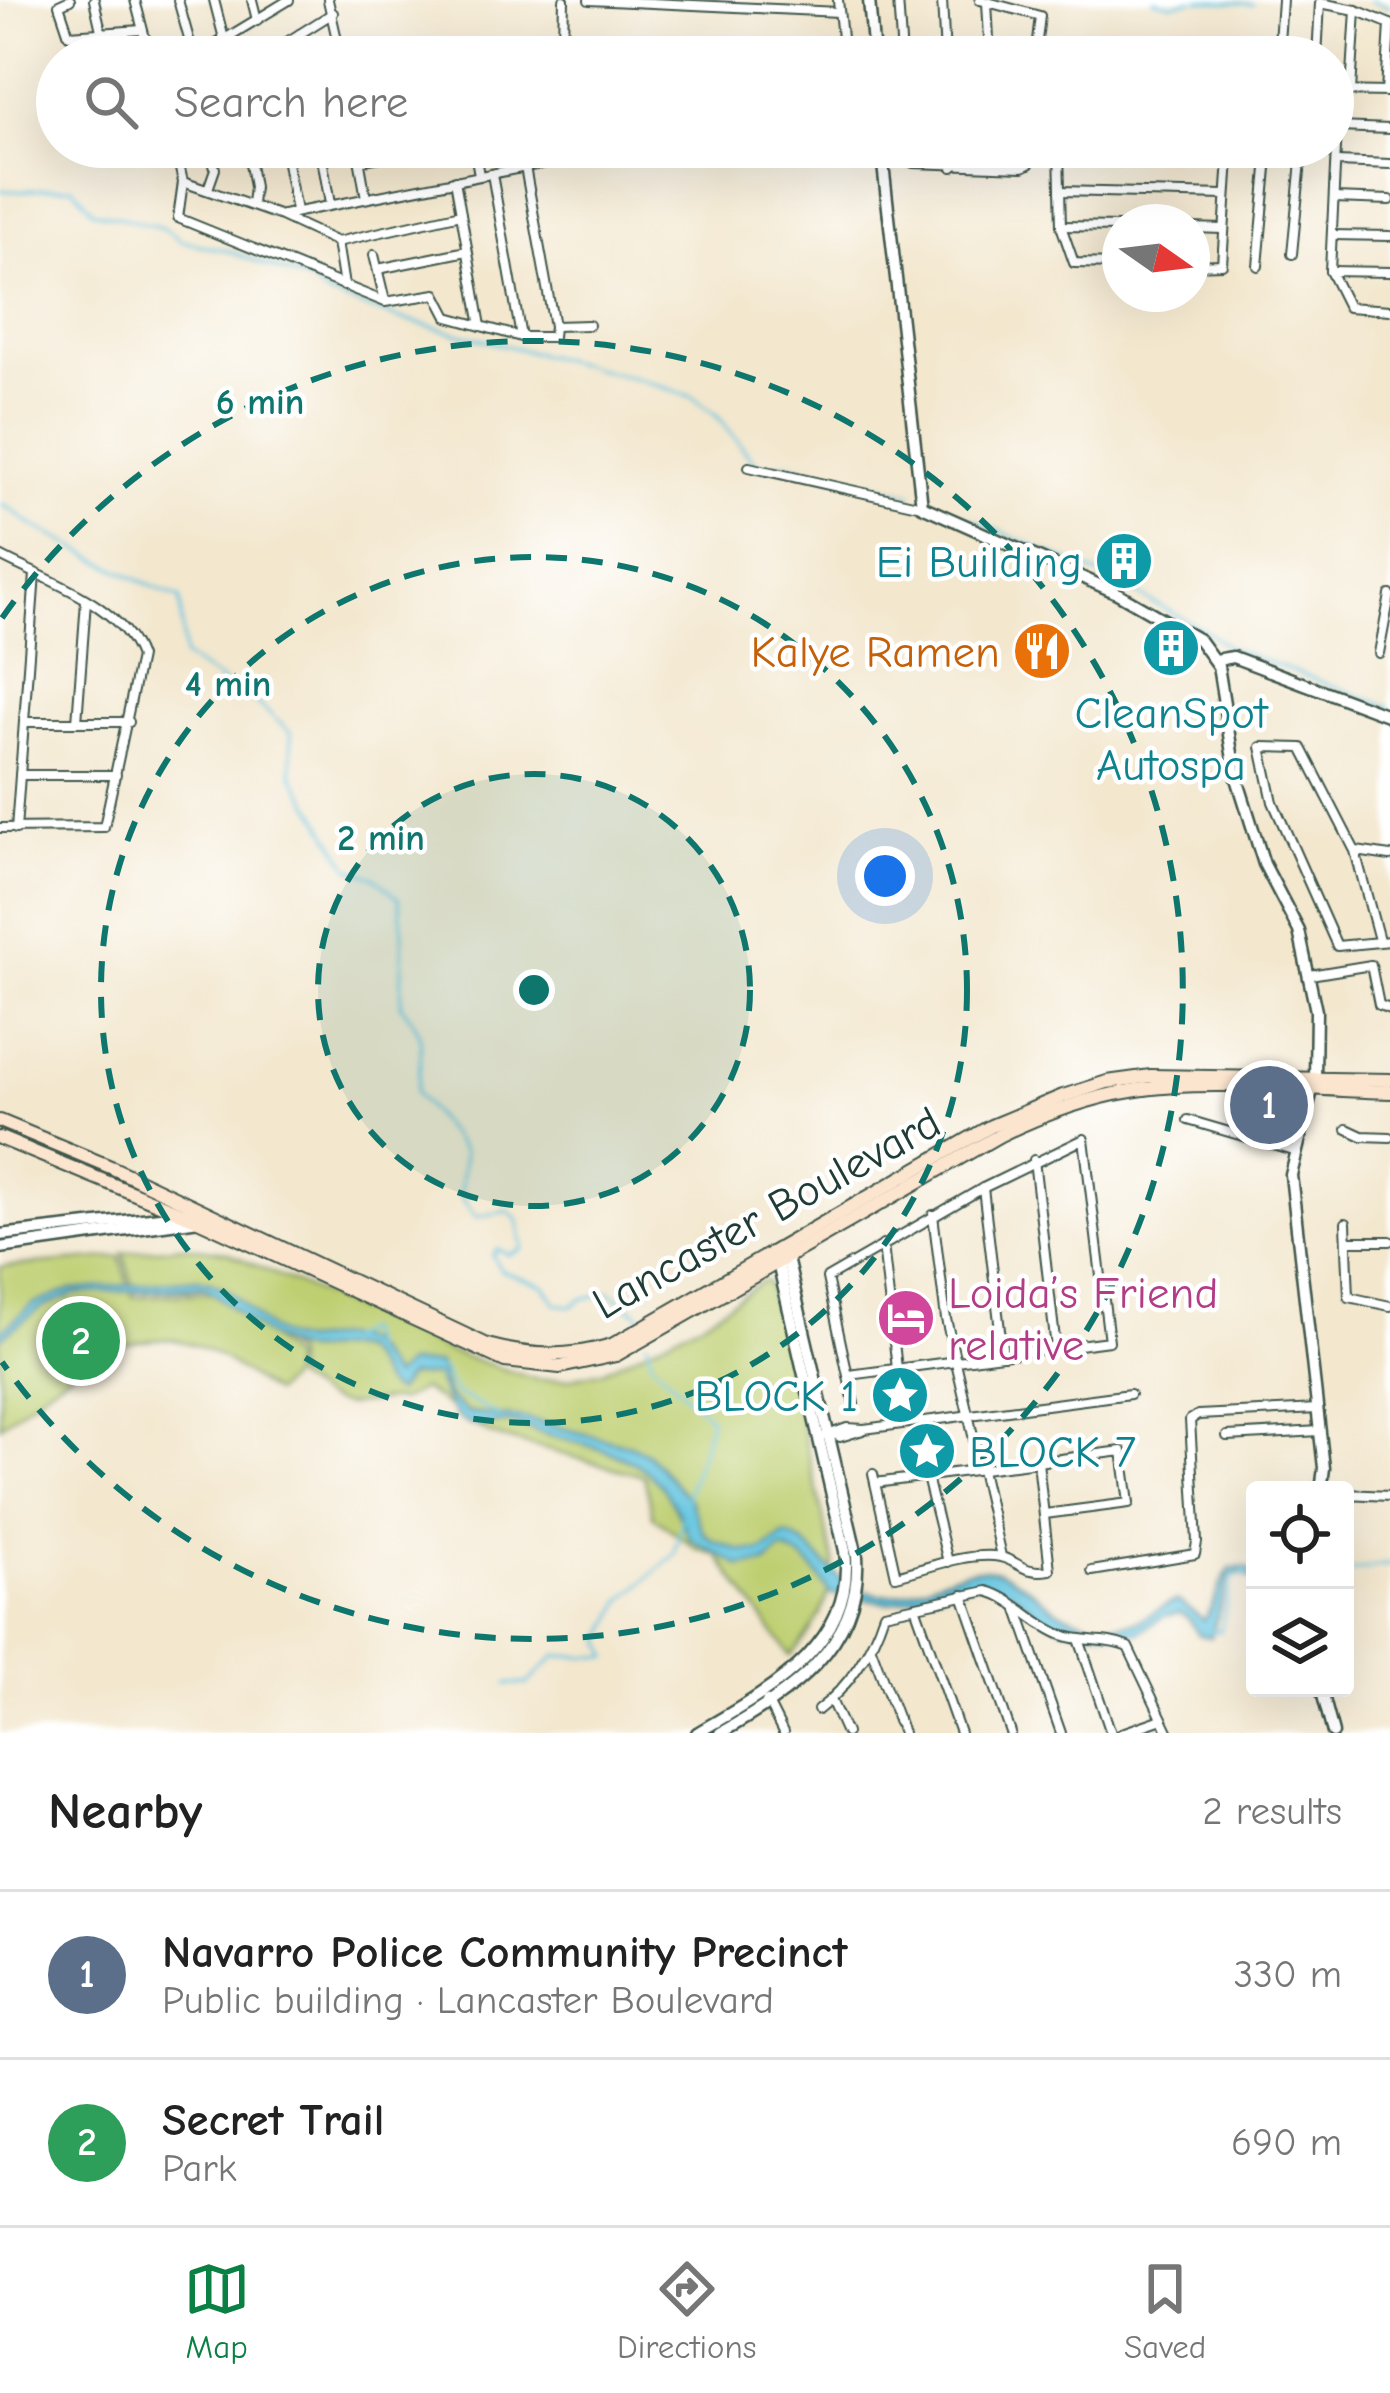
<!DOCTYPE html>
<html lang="en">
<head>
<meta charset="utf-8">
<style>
	:root { --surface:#fff; --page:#f2f2f2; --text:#222; --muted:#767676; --line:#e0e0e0; --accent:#0b8043 }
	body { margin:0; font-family:"Comic Neue",sans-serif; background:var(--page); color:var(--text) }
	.controls { position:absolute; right:36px; bottom:36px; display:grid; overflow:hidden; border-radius:12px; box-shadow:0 12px 48px #0002 }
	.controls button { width:108px; height:108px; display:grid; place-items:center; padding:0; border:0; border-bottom:3px solid var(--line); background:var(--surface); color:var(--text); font:60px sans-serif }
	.compass { position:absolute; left:1102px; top:204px; width:108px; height:108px; border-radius:50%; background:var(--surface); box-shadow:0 12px 48px #0002; rotate:104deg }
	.you { position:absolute; left:885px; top:876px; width:42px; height:42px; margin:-30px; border:9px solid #fff; border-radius:50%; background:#1a73e8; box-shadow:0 0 0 18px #1a73e833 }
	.badge { display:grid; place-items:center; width:78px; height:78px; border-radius:50%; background:var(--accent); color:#fff; font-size:39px; font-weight:700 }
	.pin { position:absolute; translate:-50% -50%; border:6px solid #fff; box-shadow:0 3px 12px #0006 }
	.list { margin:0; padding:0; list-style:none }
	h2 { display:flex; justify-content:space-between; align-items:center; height:156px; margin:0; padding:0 48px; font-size:51px }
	h2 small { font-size:39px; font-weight:400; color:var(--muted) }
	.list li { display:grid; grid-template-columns:78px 1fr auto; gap:36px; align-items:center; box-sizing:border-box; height:168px; padding:0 48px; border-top:3px solid var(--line) }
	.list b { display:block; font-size:45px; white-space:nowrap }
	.list p { margin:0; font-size:39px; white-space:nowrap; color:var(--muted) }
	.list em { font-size:39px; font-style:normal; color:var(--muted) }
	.icon { flex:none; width:66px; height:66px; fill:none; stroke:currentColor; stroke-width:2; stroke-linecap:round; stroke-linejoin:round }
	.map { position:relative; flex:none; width:1390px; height:1733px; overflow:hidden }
	.search { position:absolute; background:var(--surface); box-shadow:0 12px 48px #0002; left:36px; right:36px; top:36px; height:132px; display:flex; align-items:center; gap:30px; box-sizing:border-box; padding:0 42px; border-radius:66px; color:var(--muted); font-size:45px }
	.sheet { height:492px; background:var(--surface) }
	nav { display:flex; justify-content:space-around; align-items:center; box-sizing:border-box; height:168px; border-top:3px solid var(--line); background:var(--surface); font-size:33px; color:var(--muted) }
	nav a { display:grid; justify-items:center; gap:6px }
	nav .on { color:var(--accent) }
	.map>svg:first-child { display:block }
</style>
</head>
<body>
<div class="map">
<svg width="1390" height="1733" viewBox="0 0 1390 1733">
	<rect width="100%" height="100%" fill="#fff"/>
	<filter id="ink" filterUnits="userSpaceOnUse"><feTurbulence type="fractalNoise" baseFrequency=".00833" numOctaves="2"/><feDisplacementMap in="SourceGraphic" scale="24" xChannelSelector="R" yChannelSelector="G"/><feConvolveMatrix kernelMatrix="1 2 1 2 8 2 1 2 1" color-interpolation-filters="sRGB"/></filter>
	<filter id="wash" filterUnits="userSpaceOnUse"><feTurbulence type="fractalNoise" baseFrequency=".004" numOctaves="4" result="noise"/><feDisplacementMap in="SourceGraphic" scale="48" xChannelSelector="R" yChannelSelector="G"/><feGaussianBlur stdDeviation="2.7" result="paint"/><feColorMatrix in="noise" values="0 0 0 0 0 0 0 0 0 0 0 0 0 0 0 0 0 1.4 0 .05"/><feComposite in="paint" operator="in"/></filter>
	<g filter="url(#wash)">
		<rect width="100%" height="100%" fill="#f3e7ce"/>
		<!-- green -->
		<path fill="#becf71" stroke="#6e8652" stroke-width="3" d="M183,1246L226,1252L450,1352L538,1380L567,1379L602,1371L706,1319L762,1281L768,1283L834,1563C830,1602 816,1627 790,1656L717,1555L695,1548L653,1516L644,1476L491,1435L422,1389L400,1401C382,1397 368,1405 350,1405C329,1405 311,1391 294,1380V1355L244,1314L291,1359L290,1377L273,1393C244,1374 210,1344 174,1340C107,1334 47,1388 0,1426V1267L120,1257L133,1297L215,1293L212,1289L135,1292L123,1253Z"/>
		<!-- water -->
		<path fill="#61c3df" stroke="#40808a" stroke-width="3" d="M197,1279C242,1287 249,1320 281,1336C308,1350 337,1328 363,1342C376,1350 382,1367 393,1377L406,1364H438L448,1397L468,1413L522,1418L630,1445L648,1454L690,1500L704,1533L714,1541L742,1551H761L786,1535C819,1545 828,1581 868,1592C909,1605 944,1568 984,1569C1014,1569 1039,1601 1064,1613C1083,1622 1107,1625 1128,1623C1145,1622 1160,1604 1178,1601L1204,1620C1216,1603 1217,1585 1230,1569L1245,1567L1255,1574V1582L1238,1573L1229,1576L1211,1637L1199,1635L1188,1618L1180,1613L1164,1616L1139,1632L1123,1634L1063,1627L1041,1616L1011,1591L979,1582L889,1603L830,1594C817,1573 807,1554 781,1550L766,1564L740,1566L690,1539C656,1457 629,1456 547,1435C535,1432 523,1425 511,1423C496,1420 481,1431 466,1423C450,1415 442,1392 436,1376H408L396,1392C377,1384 376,1363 360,1351C348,1343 316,1355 296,1350C259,1339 236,1306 203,1287L75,1294L42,1307L0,1338V1332L33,1304L70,1290Z"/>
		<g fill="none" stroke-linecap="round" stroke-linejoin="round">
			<!-- stream -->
			<g stroke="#61c3df" stroke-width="3">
				<path d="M1154,0L1172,4L1193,0"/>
				<path d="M1198,0L1253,4"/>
				<path d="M1370,0L1390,7"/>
				<path d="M0,190C26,194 48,186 73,187L93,211L163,228L182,241L228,251L312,282L325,294L401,319L641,380L693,397L720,419L756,464L771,467L786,463L912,494"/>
				<path d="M933,502L1113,581L1208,632L1229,648L1390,707"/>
				<path d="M0,505C14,508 20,518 32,525C81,550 129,578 180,598L184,658L262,707L291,733L292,774L350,868L375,877L399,899L403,934L401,1006C429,1033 421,1058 416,1093L464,1152L460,1195L476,1217L508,1211L518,1220L523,1249L509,1255L498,1249L492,1255L501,1271L543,1285L557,1304L572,1306L582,1299L610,1292L640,1315L642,1320"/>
				<path d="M346,1339L363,1330L369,1348"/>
				<path d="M647,1341L652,1362L710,1418C705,1447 694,1471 686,1498"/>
				<path d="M437,1369H442L455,1393L497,1415"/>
				<path d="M1345,1572L1390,1564"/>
				<path d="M1210,1630L1220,1632L1232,1578L1246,1575"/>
				<path d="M506,1684H527L556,1656L609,1657L603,1640L622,1601L675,1554L683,1515"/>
			</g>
		</g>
	</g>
	<g filter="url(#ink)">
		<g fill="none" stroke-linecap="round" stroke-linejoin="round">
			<!-- minor casing -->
			<g stroke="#3f564b" stroke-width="12">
				<g id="minor">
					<path d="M70,0L59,5L69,35L142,30"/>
					<path d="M94,0L102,35"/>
					<path d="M135,0L150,57"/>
					<path d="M178,0L194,57"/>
					<path d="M214,0L224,39"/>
					<path d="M252,0L257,20"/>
					<path d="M328,0L341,57"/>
					<path d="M564,0L563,40L648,47L843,51"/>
					<path d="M589,0L839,12"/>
					<path d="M838,0L844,57"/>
					<path d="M898,0L902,57"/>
					<path d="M942,0L945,57"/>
					<path d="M980,0L1040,16L1035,57"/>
					<path d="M987,2L990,57"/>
					<path d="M300,34L304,57"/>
					<path d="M195,57L289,0"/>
					<path d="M263,57L333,13"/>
					<path d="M1278,57L1282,0"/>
					<path d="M1317,57L1320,3L1356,10L1390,24"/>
					<path d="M1333,91L1389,92"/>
					<path d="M1351,91L1356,10"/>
					<path d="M1386,92L1390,24"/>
					<path d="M1337,127L1330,271L1348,307L1390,310"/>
					<path d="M1338,127L1390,129"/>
					<path d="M175,147L183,182L178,218L385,302L436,294L448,317L521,337H553L554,326L525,167"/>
					<path d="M247,147L254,187L252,204"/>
					<path d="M284,147L296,211"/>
					<path d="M320,147L330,204"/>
					<path d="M357,147L366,198"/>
					<path d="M474,147L479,175"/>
					<path d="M512,147L516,169"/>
					<path d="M908,147L909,161L913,163L1023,167L1029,164V147"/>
					<path d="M951,147L953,167"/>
					<path d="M359,161L432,147"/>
					<path d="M1336,162L1390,164"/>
					<path d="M492,174L521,337"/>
					<path d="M455,180L481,326"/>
					<path d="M183,182L281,216L337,242L461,214"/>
					<path d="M208,189L215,169L210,147"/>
					<path d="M1060,191L1226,195"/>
					<path d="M1334,198L1390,200"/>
					<path d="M283,215L546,163"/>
					<path d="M1061,226L1120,227"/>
					<path d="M1192,228L1223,229"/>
					<path d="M1332,235L1390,236"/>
					<path d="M337,242L344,286"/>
					<path d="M374,255L385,301"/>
					<path d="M1120,264L1074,263L1061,226L1059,151L1301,161L1292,254"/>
					<path d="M1192,265L1222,264L1229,158"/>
					<path d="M1258,266L1269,147"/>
					<path d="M378,269L467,251"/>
					<path d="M1330,271L1390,272"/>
					<path d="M554,326L589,325"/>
					<path d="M749,467L922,506"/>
					<path d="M0,556C47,581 121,603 140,657L104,827L0,828"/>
					<path d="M1379,653L1390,595"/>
					<path d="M24,722H129"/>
					<path d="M77,722L86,601"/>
					<path d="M20,775H116"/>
					<path d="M16,829L35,574"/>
					<path d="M1356,851L1390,856"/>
					<path d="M1379,940L1355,851L1302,748L1261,747L1273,802L1337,946L1390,941"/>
					<path d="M1310,975L1371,965L1379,1005L1390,1009"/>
					<path d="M1188,1120L1294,1151"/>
					<path d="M1347,1129L1362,1136L1390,1137"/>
					<path d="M1034,1160L1056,1348"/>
					<path d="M983,1188L1003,1355"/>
					<path d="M933,1215L946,1319L1001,1556"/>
					<path d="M1346,1223L1349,1297L1390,1306"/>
					<path d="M1347,1241H1390"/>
					<path d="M883,1245L897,1369"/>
					<path d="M849,1375L1109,1341L1084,1139L983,1188L827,1278L854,1404"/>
					<path d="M834,1434L840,1437L863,1430"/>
					<path d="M825,1436L847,1428L864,1429L1130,1394"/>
					<path d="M1227,1436L1320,1431"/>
					<path d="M873,1474L896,1576C928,1568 961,1554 994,1556C1019,1558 1019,1575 1050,1570L1038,1462"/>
					<path d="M927,1477L948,1562"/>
					<path d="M875,1483L1122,1451L1129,1503L1045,1514"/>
					<path d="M1345,1494L1390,1496"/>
					<path d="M1092,1571L1195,1554L1197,1542L1190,1420L1198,1415L1318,1409"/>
					<path d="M963,1595L1011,1733"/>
					<path d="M916,1609L960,1733"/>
					<path d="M1018,1610L1061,1733"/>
					<path d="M1079,1639L1111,1733"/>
					<path d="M871,1648L903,1733"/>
					<path d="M831,1700L846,1733"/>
					<path d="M767,1701L783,1733"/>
					<path d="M818,1710C850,1686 872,1650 884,1613L987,1591C1014,1598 1035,1625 1062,1635C1083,1643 1104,1637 1128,1647L1169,1733"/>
					<path d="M1122,1733L1162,1719"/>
				</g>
			</g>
			<!-- tertiary casing -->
			<g stroke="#3f564b" stroke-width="15">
				<g id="tertiary">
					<path d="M869,0L874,57"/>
					<path d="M881,147L922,506L1117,593L1199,640L1218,666L1235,772L1264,864L1299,931L1316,1011L1315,1078L1291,1175L1324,1468L1321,1490"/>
					<path d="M1215,660L1233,657L1390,716"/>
					<path d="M0,1235L186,1214"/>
					<path d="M0,1248L199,1220"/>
					<path d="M1321,1688L1333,1733"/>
					<path d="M697,1733C765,1693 857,1646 845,1551L778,1263L780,1256"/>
					<path d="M720,1733C789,1694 862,1646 857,1556L786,1254"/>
				</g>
			</g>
			<!-- secondary casing -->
			<g stroke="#3f564b" stroke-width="16">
				<g id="secondary">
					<path d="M0,1121L113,1168L487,1345C531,1357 569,1358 612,1345L991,1126L1063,1096L1107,1082L1151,1076L1390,1080"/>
					<path d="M0,1138L198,1220L505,1361L560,1367L616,1355L1000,1135C1042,1115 1086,1098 1131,1091C1210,1078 1309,1090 1390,1092"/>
				</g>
			</g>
			<!-- minor -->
			<use href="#minor" stroke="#fff" stroke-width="8"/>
			<!-- tertiary -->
			<use href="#tertiary" stroke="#fff" stroke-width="10"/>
			<!-- secondary -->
			<use href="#secondary" stroke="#fce5cf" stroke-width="12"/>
		</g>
	</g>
	<!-- distance rings -->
	<circle cx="534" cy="990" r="216" fill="#0f766e" fill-opacity=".12"/>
	<g fill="none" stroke="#0f766e" stroke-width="6" stroke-dasharray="21 15">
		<circle cx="534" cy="990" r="216"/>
		<circle cx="534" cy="990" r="433"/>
		<path d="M2 618A649 649 0 1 1 2 1362"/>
	</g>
	<!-- icons -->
	<defs>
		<g id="building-disc" transform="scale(3)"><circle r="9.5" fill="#0f9aa8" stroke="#fff"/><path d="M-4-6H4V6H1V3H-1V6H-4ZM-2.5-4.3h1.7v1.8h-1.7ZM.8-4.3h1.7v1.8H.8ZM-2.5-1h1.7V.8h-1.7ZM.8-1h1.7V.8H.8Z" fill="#fff"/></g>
		<g id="restaurant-disc" transform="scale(3)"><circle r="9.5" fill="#e8710a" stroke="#fff"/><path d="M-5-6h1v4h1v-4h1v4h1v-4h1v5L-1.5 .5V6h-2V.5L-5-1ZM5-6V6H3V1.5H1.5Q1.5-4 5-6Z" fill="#fff"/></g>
		<g id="hotel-disc" transform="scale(3)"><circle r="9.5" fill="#d1479c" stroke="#fff"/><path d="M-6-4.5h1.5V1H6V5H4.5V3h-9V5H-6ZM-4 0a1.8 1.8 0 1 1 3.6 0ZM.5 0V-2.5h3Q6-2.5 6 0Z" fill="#fff"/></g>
		<g id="sight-disc" transform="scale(3)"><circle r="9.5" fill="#0f9aa8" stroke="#fff"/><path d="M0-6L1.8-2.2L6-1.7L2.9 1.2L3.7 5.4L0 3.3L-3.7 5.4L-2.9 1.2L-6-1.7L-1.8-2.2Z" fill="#fff"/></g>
	</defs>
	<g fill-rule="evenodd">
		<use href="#building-disc" x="1124" y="561"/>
		<use href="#building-disc" x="1171" y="648"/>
		<use href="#restaurant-disc" x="1042" y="651"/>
		<use href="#hotel-disc" x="906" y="1318"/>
		<use href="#sight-disc" x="900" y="1395"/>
		<use href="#sight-disc" x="927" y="1451"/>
	</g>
	<g text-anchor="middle" stroke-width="9" stroke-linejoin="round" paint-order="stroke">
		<!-- culture labels -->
		<g font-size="45" fill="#0d838f" stroke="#fff" text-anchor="end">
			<text x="1082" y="577">Ei Building</text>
			<text x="1171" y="728" text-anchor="middle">CleanSpot<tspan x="1171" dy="52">Autospa</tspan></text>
			<text x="858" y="1411">BLOCK 1</text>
			<text x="969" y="1467" text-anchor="start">BLOCK 7</text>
		</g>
		<!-- food labels -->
		<g font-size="45" fill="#c56008" stroke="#fff" text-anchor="end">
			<text x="1000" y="667">Kalye Ramen</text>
		</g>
		<!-- street labels -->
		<g font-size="45" fill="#1f3d34" stroke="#fff">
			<text transform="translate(766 1212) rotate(-29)" y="16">Lancaster Boulevard</text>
		</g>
		<!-- hotel labels -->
		<g font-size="45" fill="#b23c85" stroke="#fff" text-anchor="start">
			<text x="948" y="1308">Loida’s Friend<tspan x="948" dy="52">relative</tspan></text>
		</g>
	</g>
	<circle cx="534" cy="990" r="18" fill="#0f766e" stroke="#fff" stroke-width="6"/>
	<g font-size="36" text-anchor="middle" font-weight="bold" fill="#0f766e" stroke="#fff" stroke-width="9" stroke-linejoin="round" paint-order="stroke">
		<text x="260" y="414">6 min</text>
		<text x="228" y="696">4 min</text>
		<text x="381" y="850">2 min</text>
	</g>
</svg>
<div class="controls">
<button><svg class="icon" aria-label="locate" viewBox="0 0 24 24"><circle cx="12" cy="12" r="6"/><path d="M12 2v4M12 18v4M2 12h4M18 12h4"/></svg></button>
<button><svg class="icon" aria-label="layers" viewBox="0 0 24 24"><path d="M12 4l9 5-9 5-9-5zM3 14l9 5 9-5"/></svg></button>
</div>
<svg class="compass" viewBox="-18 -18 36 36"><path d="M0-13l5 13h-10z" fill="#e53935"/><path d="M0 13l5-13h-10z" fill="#767676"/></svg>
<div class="you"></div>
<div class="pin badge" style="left:1269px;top:1105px;background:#5c6f8a">1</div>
<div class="pin badge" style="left:81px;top:1341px;background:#2e9e5b">2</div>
<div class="search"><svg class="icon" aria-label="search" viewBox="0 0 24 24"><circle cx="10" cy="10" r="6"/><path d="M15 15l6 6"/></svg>Search here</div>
</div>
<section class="sheet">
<h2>Nearby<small>2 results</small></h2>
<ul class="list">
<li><span class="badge" style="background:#5c6f8a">1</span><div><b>Navarro Police Community Precinct</b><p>Public building · Lancaster Boulevard</p></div><em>330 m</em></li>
<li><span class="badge" style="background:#2e9e5b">2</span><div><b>Secret Trail</b><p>Park</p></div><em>690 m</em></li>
</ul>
</section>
<nav>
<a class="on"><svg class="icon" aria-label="map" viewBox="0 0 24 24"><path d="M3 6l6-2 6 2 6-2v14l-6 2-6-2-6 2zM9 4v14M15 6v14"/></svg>Map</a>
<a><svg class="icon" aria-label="directions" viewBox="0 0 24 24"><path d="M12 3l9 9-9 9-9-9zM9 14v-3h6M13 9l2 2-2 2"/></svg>Directions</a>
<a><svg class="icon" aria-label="saved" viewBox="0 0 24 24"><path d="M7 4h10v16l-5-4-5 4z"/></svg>Saved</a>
</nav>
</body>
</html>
